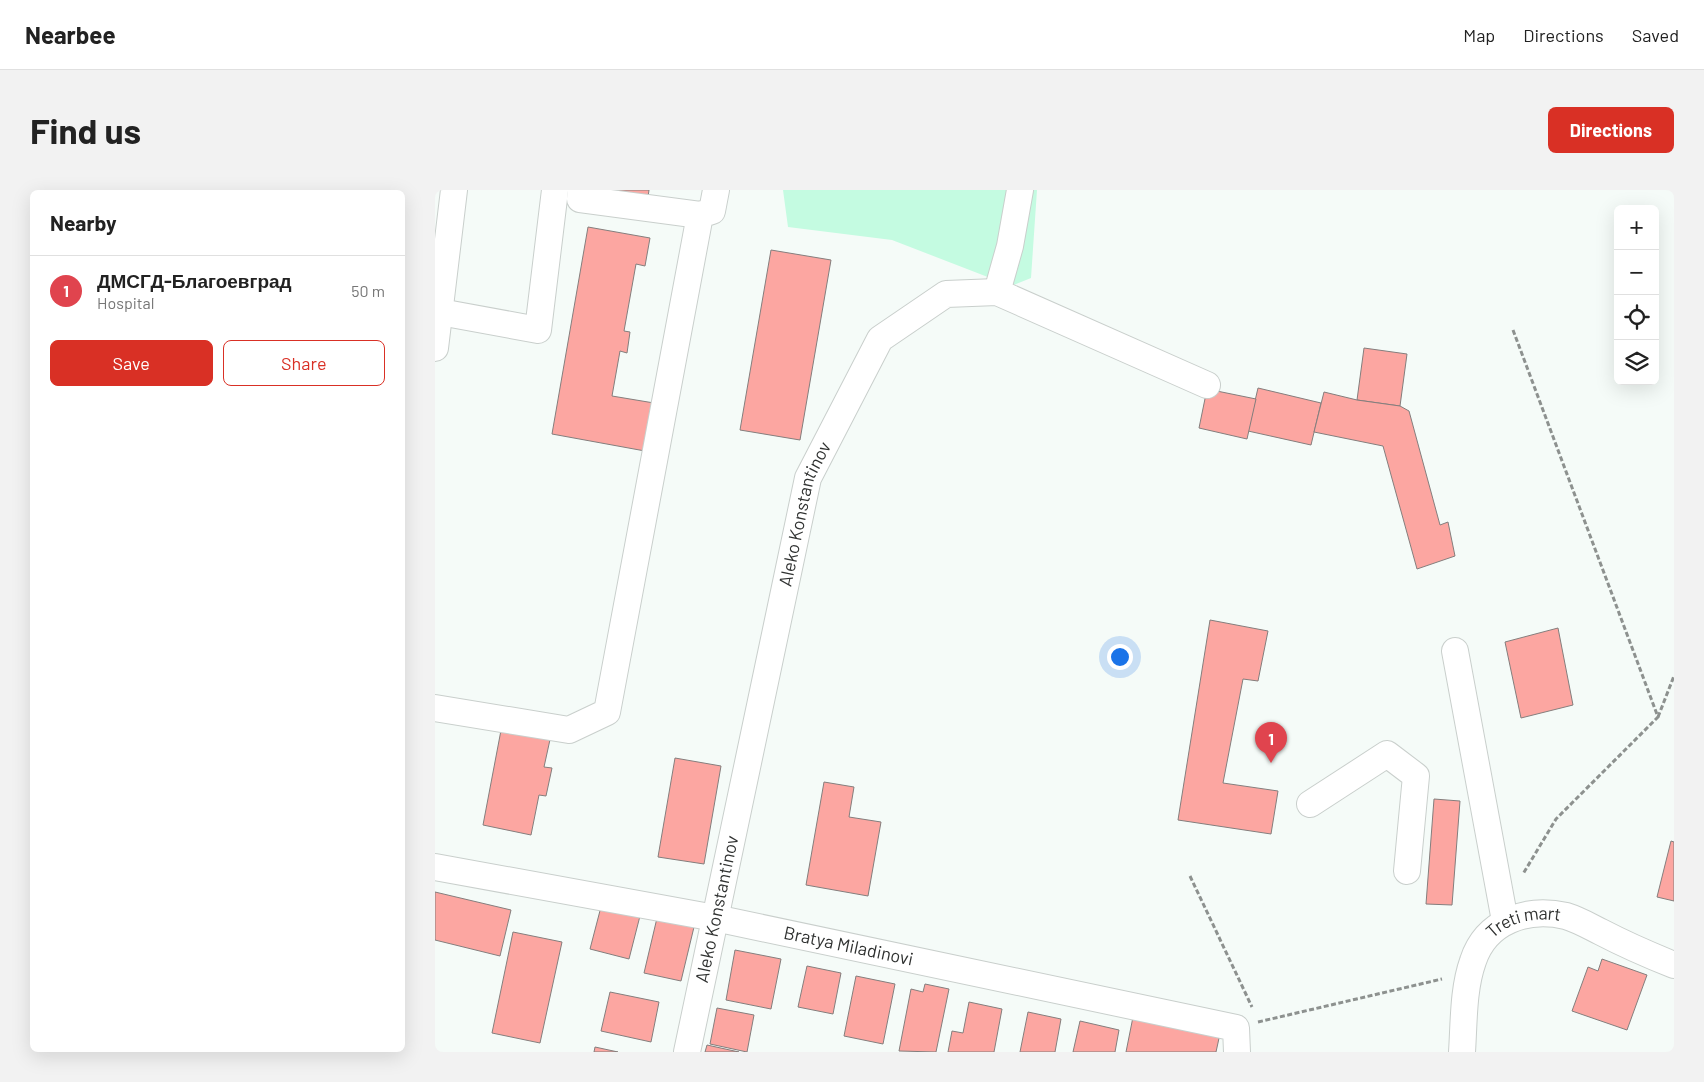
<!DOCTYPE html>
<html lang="en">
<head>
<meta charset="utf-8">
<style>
	:root { --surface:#fff; --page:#f2f2f2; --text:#222; --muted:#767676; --line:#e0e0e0; --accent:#d93025 }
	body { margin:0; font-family:Barlow,sans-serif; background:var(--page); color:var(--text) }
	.controls { position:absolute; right:15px; top:15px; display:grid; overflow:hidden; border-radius:8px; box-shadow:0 5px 20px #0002 }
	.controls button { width:45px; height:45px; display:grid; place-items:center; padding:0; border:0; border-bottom:1px solid var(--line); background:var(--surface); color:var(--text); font:25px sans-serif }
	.you { position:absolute; left:684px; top:466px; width:18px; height:18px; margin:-12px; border:4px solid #fff; border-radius:50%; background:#1a73e8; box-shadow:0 0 0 8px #1a73e833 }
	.badge { display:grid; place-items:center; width:32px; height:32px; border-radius:50%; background:var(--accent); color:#fff; font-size:16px; font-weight:700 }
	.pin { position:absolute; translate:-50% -41px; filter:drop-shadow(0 1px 2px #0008) }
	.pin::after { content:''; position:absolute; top:26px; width:18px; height:15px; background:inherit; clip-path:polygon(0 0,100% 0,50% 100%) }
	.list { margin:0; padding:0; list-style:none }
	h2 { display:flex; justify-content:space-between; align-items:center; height:65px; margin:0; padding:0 20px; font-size:21px }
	h2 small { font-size:16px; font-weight:400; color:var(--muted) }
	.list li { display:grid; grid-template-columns:32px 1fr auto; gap:15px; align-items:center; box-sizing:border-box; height:70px; padding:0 20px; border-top:1px solid var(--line) }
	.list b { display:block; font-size:19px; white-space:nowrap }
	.list p { margin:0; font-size:16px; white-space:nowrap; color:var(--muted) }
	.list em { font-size:16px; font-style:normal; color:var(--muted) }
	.actions { display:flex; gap:10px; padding:15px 20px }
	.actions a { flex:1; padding:11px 0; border:1px solid var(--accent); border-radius:8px; text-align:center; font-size:18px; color:var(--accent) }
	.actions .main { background:var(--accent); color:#fff }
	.icon { flex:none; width:28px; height:28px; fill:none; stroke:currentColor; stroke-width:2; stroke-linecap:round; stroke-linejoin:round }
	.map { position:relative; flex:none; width:1239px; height:862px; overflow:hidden; border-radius:8px }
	header { display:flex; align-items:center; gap:30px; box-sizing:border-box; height:70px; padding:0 25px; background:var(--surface); border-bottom:1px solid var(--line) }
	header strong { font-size:24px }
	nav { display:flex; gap:28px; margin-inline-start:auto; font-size:18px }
	.intro { display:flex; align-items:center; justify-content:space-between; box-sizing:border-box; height:120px; padding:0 30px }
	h1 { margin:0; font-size:35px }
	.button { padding:12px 22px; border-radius:8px; background:var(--accent); color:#fff; font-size:18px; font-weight:700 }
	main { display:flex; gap:30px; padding:0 30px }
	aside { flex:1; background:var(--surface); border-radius:8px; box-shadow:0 5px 20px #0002 }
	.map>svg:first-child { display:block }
</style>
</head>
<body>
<header>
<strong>Nearbee</strong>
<nav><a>Map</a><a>Directions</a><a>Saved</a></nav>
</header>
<div class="intro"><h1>Find us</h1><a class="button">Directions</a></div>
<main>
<aside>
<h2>Nearby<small></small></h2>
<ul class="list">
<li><span class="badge" style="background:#e0444e">1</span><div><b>ДМСГД-Благоевград</b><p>Hospital</p></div><em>50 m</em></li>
</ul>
<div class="actions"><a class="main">Save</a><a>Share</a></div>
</aside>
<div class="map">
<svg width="1239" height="862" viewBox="0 0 1239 862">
	<rect width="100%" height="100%" fill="#f5fbf8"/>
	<!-- green -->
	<path fill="#c4fbe1" d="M348,0H602L596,88L576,96L457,50L353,37Z"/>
	<!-- building -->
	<g fill="#fca6a1" stroke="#847e7d">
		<path d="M159,0H214L212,14Z"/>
		<path d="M153,37L215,48L210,76L201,74L189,141L195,142L192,163L185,161L177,206L219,213L210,261L117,244Z"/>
		<path d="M336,60L396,70L365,250L305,240Z"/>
		<path d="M929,158L972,164L965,216L922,210Z"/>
		<path d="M823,198L886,213L876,255L813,241Z"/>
		<path d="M772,199L821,209L812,249L764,238Z"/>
		<path d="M889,202L922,210L965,216L974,221L1005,335L1013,332L1020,366L982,379L948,256L879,242Z"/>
		<path d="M775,430L833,441L823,491L808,489L788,593L843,601L836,644L743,630Z"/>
		<path d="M1123,438L1138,515L1086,528L1070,452Z"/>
		<path d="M67,535L116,545L109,577L117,578L111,606L104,605L96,645L48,635Z"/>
		<path d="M240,568L286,576L269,674L223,667Z"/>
		<path d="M389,592L419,597L414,627L446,632L433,706L371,695Z"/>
		<path d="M999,609L1025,611L1017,715L991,714Z"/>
		<path d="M1236,651L1239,652V711L1222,707Z"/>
		<path d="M0,702L76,720L65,766L0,750Z"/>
		<path d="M167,713L206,722L194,769L155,759Z"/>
		<path d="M222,728L259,737L246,791L209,783Z"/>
		<path d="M78,742L127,752L105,853L57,843Z"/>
		<path d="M300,760L346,769L336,819L291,810Z"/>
		<path d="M1167,769L1212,785L1192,840L1137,821L1153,777L1163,781Z"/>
		<path d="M372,776L406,783L398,824L363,817Z"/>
		<path d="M421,786L460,794L448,854L409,846Z"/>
		<path d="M490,794L514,799L501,862L464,861L476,799L488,802Z"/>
		<path d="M175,802L224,812L216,852L166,841Z"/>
		<path d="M534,812L567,819L559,862H513L517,841L528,843Z"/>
		<path d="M282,818L319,825L312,862L275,854Z"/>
		<path d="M593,822L626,829L620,862H585Z"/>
		<path d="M699,822L786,839L781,862H691Z"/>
		<path d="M645,831L684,840L680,862H638Z"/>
		<path d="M272,855L304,862H270Z"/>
		<path d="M160,857L183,862H159Z"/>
	</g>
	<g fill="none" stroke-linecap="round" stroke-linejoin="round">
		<!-- minor casing -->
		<g stroke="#c9cfcc" stroke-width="28">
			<g id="minor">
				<path d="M146,0L145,9L265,25"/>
				<path d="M562,102L575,56L585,0"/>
				<path d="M5,122L103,140L120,0"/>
				<path d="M0,158L19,0"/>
				<path d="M1020,461L1070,731"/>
				<path d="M0,518L134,540L172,522L265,25L277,21L281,0"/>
				<path d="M875,614L952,564L981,586L972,681"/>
				<path id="s1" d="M0,677L280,728L801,838L802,862"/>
				<path id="s2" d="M252,862L373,288L445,149L511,104L562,102L772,195"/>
				<path id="s3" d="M1027,862C1029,832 1028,799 1038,771C1051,731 1092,717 1131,726C1144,730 1154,736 1166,742C1189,754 1214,765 1239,775"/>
			</g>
		</g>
		<!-- path -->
		<g stroke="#8d918f" stroke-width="3" stroke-dasharray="5 2.5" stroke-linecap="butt">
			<path d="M1078,140L1223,527L1121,629L1088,684"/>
			<path d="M1223,527L1239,486"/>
			<path d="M755,686L817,817"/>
			<path d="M823,832L1007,789"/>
		</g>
		<!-- minor -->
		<use href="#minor" stroke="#fff" stroke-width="26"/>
	</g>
	<g text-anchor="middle" stroke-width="4" stroke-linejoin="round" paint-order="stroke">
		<!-- street labels -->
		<g font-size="18" fill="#303231" stroke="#fff">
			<text dy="6" stroke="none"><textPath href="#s2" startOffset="551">Aleko Konstantinov</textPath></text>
			<text dy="6" stroke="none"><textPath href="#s2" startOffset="146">Aleko Konstantinov</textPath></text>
			<text dy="6" stroke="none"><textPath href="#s3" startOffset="162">Treti mart</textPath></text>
			<text dy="6" stroke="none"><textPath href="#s1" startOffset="421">Bratya Miladinovi</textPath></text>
		</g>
	</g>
</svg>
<div class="controls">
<button>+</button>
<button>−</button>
<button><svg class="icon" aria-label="locate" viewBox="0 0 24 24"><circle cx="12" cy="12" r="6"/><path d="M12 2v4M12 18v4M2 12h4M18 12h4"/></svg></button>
<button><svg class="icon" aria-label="layers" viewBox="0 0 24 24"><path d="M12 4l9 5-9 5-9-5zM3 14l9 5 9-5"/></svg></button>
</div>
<div class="you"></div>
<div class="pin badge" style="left:836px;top:573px;background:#e0444e">1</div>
</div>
</main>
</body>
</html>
